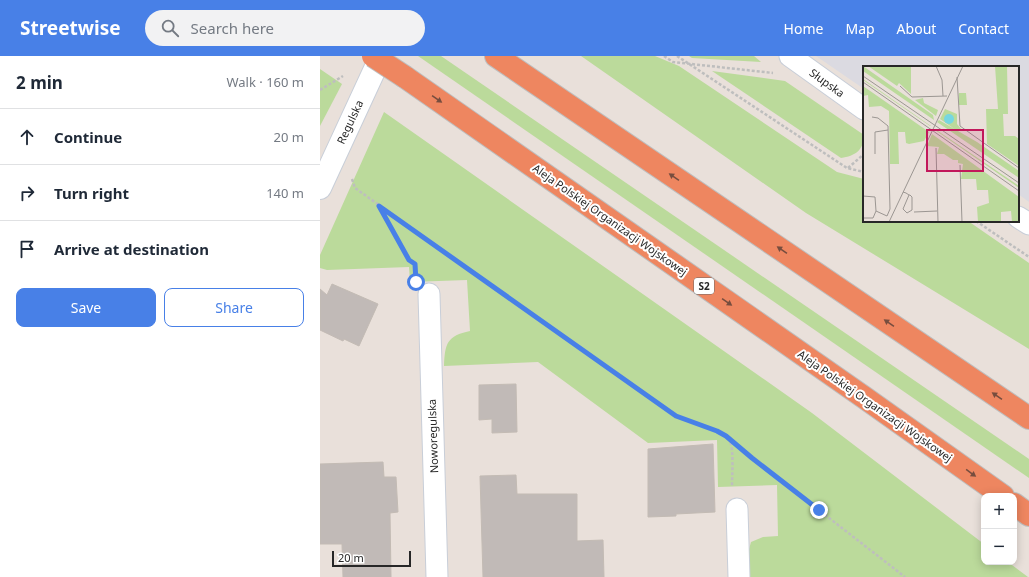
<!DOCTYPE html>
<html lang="en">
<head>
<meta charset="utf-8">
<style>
	:root { --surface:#fff; --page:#f2f2f3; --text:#1f2937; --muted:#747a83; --line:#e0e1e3; --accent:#4880e7 }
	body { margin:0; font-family:"Noto Sans",sans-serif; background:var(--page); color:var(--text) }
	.controls { position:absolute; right:12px; bottom:12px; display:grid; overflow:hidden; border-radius:8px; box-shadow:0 2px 10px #0003 }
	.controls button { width:36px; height:36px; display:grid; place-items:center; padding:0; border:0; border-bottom:1px solid var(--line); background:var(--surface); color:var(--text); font:20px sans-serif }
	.scale { position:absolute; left:12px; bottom:10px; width:79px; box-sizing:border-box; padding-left:4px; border:2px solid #272727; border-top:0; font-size:11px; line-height:14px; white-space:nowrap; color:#272727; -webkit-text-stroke:3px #fff; paint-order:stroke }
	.stop { position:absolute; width:12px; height:12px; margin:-9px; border:3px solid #4880e7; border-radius:50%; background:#fff }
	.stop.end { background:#4880e7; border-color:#fff; box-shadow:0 1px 4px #0008 }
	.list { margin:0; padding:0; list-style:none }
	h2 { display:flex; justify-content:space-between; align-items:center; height:52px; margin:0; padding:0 16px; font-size:17px }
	h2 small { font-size:13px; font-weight:400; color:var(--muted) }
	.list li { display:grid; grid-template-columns:26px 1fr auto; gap:12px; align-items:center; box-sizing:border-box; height:56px; padding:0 16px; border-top:1px solid var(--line) }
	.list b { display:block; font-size:15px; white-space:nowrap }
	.list em { font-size:13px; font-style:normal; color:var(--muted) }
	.actions { display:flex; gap:8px; padding:12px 16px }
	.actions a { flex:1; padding:9px 0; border:1px solid var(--accent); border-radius:8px; text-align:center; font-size:14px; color:var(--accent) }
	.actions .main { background:var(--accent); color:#fff }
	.icon { flex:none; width:22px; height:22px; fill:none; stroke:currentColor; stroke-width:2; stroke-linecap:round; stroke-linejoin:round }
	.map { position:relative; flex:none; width:709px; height:521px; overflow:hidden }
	header { display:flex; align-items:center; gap:24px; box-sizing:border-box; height:56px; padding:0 20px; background:var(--accent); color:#fff }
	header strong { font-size:19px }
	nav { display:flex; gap:22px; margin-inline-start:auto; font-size:14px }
	.search { width:280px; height:36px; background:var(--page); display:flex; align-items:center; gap:10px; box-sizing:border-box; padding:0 14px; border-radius:22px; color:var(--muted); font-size:15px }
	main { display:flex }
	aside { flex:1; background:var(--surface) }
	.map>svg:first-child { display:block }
</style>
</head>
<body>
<header>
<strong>Streetwise</strong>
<div class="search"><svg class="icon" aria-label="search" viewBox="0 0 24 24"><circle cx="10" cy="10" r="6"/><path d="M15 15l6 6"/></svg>Search here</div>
<nav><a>Home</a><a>Map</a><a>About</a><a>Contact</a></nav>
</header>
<main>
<aside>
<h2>2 min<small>Walk · 160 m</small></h2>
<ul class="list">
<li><svg class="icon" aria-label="ahead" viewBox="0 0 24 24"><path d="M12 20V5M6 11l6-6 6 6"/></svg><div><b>Continue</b></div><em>20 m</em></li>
<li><svg class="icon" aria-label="right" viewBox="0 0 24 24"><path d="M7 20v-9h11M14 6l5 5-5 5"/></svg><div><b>Turn right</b></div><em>140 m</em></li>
<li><svg class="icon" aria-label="arrive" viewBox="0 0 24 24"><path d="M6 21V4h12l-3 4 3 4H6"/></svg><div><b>Arrive at destination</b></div></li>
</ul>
<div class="actions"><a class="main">Save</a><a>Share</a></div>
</aside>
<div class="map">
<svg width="709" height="521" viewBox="0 0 709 521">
	<rect width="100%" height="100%" fill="#e9e0da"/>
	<!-- industrial -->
	<path fill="#dbdae1" d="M496,0H709V146L698,138V11H544V33Z"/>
	<!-- green -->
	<g fill="#bbda9b">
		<path d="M98,0H121L709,403V422Z"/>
		<path d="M261,0H335L359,10L517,116L544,123V165H648L709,207V293L486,157Z"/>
		<path d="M369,0H434L441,6L372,2Z"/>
		<path d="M0,13L22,28L0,70Z"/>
		<path d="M392,15L465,25L544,79C544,94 535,100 521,102Z"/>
		<path d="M64,56L492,357L664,488V506H688L708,521H429L428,497L431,486L443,481L458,480L457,429L398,431L397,384L328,387L218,306L124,310C125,287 127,280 150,275L147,224L90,226L89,211L7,214L0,212V199Z"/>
	</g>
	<!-- building -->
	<g fill="#c1bab7" stroke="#c3bbb4">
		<path d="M12,228L58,248L39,290L24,283L23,285L0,274V233L7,239Z"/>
		<path d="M196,328L197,376L172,377V363L159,364V329Z"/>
		<path d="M393,388L395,456L356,458V460L328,461V393Z"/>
		<path d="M63,406L64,421H76L78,456L70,457L71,521H23L22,488H0V408Z"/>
		<path d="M196,419L197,438H257V485L283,484L284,521H163L160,420Z"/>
	</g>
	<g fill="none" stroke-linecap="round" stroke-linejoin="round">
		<!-- street casing -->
		<g stroke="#c8ced8" stroke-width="23">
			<g id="street">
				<path d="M470,0L544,53"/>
				<path d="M698,161L709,168"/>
				<path d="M109,238L117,521"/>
				<path d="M417,453L419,521"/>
			</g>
		</g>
		<!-- secondary casing -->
		<g stroke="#c8ced8" stroke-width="24">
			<path id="secondary" d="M0,132L61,0"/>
		</g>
		<!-- highway casing -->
		<g stroke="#bebebe" stroke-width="24">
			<g id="highway">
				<path d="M176,0L709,362"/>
				<path d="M85,21L545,342L683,440"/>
				<path d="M694,448L709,459"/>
			</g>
		</g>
		<!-- path -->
		<g stroke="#bebebe" stroke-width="2.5" stroke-dasharray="3 2" stroke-linecap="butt">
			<path d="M344,0L353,6L453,17"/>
			<path d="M357,0L527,112L544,116"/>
			<path d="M0,34L23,20"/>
			<path d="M528,112L544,98"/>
			<path d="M32,123L35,132L356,360C369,365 404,373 410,385C414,395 412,418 412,430"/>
			<path d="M60,152L89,204L95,208V219"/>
			<path d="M656,165L709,201"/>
			<path d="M410,385L585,521"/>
		</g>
		<!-- street -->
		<use href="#street" stroke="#fff" stroke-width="21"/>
		<!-- secondary -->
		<use href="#secondary" stroke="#fff" stroke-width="22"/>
		<!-- highway -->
		<use href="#highway" stroke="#ee8660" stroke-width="22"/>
		<!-- highway-bridge casing -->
		<g stroke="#bebebe" stroke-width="24" stroke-linecap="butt">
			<path id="highway-bridge" d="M53,0L85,21"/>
		</g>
		<!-- highway-bridge -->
		<use href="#highway-bridge" stroke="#ee8660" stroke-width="22"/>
	</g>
	<!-- one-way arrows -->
	<defs><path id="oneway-solid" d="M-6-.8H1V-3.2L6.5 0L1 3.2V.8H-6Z"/></defs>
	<g fill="#774d3e">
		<use href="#oneway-solid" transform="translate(117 43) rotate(35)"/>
		<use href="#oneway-solid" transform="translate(354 121) rotate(-146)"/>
		<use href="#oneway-solid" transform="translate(462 194) rotate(-146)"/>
		<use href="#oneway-solid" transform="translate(407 246) rotate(35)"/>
		<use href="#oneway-solid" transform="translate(569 267) rotate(-146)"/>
		<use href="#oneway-solid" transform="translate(677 340) rotate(-146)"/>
		<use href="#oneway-solid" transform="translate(651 417) rotate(36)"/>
	</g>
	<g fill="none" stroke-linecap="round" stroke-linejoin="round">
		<!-- route -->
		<path stroke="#4880e7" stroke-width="5" d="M96,226L95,208L89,204L59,150L356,360L397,375L406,380L432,402L499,454"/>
	</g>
	<g text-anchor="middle" stroke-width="4" stroke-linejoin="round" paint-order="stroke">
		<!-- shield labels -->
		<rect fill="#fff" stroke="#686868" stroke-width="1" x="374" y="222" width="20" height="16" rx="3"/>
		<g font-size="10" font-weight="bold" fill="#272727">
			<text x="384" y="234">S2</text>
		</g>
		<!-- street labels -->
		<g font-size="11" fill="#272727" stroke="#fff">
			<text transform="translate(507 27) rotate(36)" y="4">Słupska</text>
			<text transform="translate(30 66) rotate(-65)" y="4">Regulska</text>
			<text transform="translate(290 164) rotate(35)" y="4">Aleja Polskiej Organizacji Wojskowej</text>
			<text transform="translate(555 350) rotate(35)" y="4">Aleja Polskiej Organizacji Wojskowej</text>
			<text transform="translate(113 380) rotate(-92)" y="4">Noworegulska</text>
		</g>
	</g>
	<!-- overview -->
	<g transform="translate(543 10)">
		<rect width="156" height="156" fill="#e9e0da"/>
		<path d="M0,0L70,49L71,54L0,5ZM5,0H48V28L36,17L34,20ZM132,0H144L145,48H140L141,70H152L156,73V100L124,78L123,43H135ZM0,13L68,60H67L0,14ZM0,20L66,66L61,75L46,78L43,77L42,66H35L36,98H27L26,45L18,40L6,41L5,29L0,30ZM96,27H103L104,39H96ZM60,32L61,37L75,44L73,50L52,34ZM82,43L94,48V58L99,64H93L77,53ZM76,54L114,76L156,105V112L74,56ZM72,63L156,120V122L72,64ZM69,68L156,131V156H149L148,145L138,146V156H115L114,141L126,137L125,124H114L113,113H98L100,98L95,97V94H90L81,88H74L76,81L64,80Z" fill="#bbda9b"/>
		<path d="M81 53a5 5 0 1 1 10 0a5 5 0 1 1-10 0Z" fill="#76d7e1"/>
		<path fill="none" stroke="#9b9692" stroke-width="1" d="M73,0L79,14L80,30M0,10L156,117M94,11L97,60L156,102M0,16L156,125M37,20L49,31L84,30M9,51L15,52L25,60L27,143L24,150L13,145M73,82L75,156M12,88V66L25,64M97,99L99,156M40,126L43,127L46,129H47L49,131V144L44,147L40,143L46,129M0,130L12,131L13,145L10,152H0M51,146L74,145M26,156L100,0"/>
		<path fill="#c2185b" fill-opacity="0.15" stroke="#c2185b" stroke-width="2" d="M64,64H120V105H64Z"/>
		<rect width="156" height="156" fill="none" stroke="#272727" stroke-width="2"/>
	</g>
</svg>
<div class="controls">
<button>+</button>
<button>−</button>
</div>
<div class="scale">20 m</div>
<div class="stop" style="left:96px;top:226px"></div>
<div class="stop end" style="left:499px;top:454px"></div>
</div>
</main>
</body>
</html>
